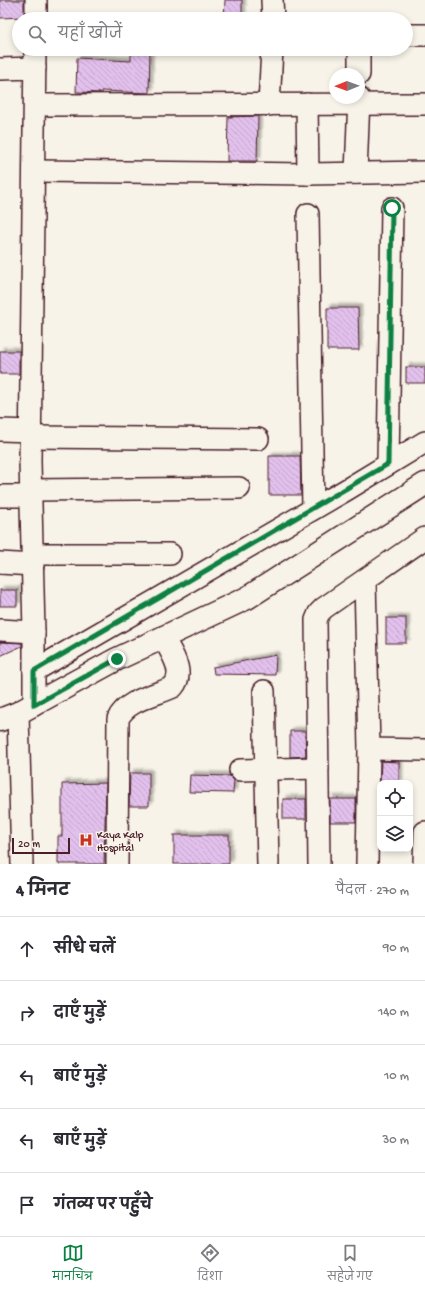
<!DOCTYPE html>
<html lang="hi">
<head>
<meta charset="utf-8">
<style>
	:root { --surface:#fff; --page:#f2f2f3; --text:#2b2b33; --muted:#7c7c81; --line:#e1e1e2; --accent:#0b8043 }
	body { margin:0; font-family:"Gochi Hand","Playpen Sans Deva",sans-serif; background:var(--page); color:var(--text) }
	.controls { position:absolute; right:12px; bottom:12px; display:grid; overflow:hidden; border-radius:8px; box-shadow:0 2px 6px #0003 }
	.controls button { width:36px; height:36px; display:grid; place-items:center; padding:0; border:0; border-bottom:1px solid var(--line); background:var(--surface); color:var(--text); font:20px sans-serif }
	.compass { position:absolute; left:329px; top:68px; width:36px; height:36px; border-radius:50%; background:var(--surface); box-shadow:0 2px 6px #0003; rotate:269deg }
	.scale { position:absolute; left:12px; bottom:10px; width:58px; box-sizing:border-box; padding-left:4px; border:2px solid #4a1f2b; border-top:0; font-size:11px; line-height:14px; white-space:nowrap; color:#4a1f2b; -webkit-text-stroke:3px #f7f3e8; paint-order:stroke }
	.stop { position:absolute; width:12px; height:12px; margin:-9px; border:3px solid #0b8043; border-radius:50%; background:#fff }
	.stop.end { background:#0b8043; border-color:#fff; box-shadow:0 1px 4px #0008 }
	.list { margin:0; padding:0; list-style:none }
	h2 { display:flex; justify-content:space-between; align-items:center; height:52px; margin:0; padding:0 16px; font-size:17px }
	h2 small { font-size:13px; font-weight:400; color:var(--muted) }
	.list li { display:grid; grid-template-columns:26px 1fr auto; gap:12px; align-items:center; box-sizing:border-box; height:64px; padding:0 16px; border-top:1px solid var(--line) }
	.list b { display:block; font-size:15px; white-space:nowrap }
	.list em { font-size:13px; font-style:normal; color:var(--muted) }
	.icon { flex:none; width:22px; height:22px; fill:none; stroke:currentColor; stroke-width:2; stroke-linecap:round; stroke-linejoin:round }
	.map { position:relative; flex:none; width:425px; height:864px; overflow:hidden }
	.search { position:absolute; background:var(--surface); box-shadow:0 2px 6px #0003; left:12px; right:12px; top:12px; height:44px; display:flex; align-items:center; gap:10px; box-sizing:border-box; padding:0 14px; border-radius:22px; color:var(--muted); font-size:15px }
	.sheet { height:372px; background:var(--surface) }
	nav { display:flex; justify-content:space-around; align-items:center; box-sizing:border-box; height:56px; border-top:1px solid var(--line); background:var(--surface); font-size:11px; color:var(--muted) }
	nav a { display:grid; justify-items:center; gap:2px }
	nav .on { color:var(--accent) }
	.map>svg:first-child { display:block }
</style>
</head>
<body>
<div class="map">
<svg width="425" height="864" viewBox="0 0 425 864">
	<defs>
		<pattern id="building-back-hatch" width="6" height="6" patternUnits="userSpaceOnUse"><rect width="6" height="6" fill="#e2c0ec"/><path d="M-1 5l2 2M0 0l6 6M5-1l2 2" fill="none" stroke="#c3a5cb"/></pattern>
		<filter id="shadow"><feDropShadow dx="3.5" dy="-3.5" stdDeviation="1" flood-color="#0004"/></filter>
	</defs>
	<rect width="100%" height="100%" fill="#f7f3e8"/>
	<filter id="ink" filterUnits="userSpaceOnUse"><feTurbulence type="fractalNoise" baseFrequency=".025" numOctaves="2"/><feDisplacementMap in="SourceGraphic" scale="8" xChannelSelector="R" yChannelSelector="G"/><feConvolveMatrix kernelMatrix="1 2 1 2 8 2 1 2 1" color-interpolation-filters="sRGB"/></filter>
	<g filter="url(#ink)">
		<!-- building -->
		<g fill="url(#building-back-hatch)" stroke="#4a1f2b" filter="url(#shadow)">
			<path d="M0,0H24V17L0,18Z"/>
			<path d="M225,0H242V19H224Z"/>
			<path d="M131,49H150L149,93L102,91V93L76,92L77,58L131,61Z"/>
			<path d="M258,116L257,161H227L228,117Z"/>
			<path d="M327,308H358L359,350H327Z"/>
			<rect x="0" y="351" width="19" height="23"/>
			<rect x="406" y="367" width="19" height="16"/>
			<path d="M269,456H300L301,495H269Z"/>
			<rect x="0" y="590" width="17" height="16"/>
			<rect x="386" y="618" width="20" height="25"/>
			<path d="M0,642L22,643V646L0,656Z"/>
			<path d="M276,655L275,675L214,674L213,667Z"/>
			<path d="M290,731H305L306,756L290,757Z"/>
			<path d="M381,761L399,762V783H380Z"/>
			<path d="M130,773H149V806H129Z"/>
			<path d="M190,775L230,776L234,780L233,793L189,792Z"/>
			<path d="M106,783L104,864H58V836H62V784Z"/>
			<rect x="283" y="799" width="23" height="20"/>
			<rect x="330" y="799" width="26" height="23"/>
			<rect x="174" y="835" width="55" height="29"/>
		</g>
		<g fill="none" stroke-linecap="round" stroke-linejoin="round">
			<!-- street casing -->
			<g stroke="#4a1f2b" stroke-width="24">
				<g id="street">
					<path d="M272,0L273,19"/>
					<path d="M36,19V0"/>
					<path d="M406,35H425"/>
					<path d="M0,69L35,68"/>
					<path d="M359,74V49"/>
					<path d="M307,104L308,174"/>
					<path d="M35,105L425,104"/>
					<path d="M269,105L272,49"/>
					<path d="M35,171L308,174L425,172"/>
					<path d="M356,173L359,98"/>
					<path d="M308,214L313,509"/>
					<path d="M0,430L32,431"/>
					<path d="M31,437L258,439"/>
					<path d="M388,464L392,208"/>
					<path d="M31,490L239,488"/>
					<path d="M0,496H31"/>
					<path d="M33,554H170"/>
					<path d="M0,563L33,565"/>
					<path d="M365,580L369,749L367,864"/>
					<path d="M0,630L34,632"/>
					<path d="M34,671L346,490L425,442"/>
					<path d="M264,691L268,864"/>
					<path d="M34,705V632L30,461L35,49"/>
					<path d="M18,713L22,864"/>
					<path d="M369,749L425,750"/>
					<path d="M240,770L318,768"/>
					<path d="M117,864L118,719C126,700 156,695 173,687C186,672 171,653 163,637"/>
					<path d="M319,864L316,620L319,613L324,608L425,538"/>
					<path d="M424,864L425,832"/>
				</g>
			</g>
			<!-- secondary casing -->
			<g stroke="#4a1f2b" stroke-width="25">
				<path id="secondary" d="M0,720L18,713L117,659L247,598L425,484"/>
			</g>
			<!-- street -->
			<use href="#street" stroke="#f7f3e8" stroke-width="21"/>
			<!-- secondary -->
			<use href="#secondary" stroke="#f7f3e8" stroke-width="22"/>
		</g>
	</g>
	<g fill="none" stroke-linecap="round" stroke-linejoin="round" filter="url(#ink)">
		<!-- route -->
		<path stroke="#0b8043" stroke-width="5" d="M117,659L34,705V671L388,464L392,208"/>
	</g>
	<!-- icons -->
	<defs>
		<g id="hospital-bare" transform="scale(1.08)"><path d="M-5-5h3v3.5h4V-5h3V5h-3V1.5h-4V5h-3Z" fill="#c8321e" stroke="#f7f3e8" stroke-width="2.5" paint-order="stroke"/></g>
	</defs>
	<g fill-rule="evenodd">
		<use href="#hospital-bare" x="86" y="840"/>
	</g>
	<g text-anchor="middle" stroke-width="3" stroke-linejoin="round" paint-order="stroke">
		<!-- poi labels -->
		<g font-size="11" fill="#4a1f2b" stroke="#f7f3e8" text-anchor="start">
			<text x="97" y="838">Kaya Kalp<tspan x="97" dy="13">Hospital</tspan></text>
		</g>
	</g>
</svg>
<div class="controls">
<button><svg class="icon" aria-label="locate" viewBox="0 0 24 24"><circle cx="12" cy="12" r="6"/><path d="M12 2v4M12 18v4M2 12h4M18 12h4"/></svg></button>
<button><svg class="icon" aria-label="layers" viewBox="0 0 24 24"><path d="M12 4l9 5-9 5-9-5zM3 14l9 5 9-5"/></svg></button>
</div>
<svg class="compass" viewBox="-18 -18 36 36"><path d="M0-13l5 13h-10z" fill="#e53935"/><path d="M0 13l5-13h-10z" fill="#7c7c81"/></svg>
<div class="scale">20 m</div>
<div class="stop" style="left:392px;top:208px"></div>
<div class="stop end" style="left:117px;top:659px"></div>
<div class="search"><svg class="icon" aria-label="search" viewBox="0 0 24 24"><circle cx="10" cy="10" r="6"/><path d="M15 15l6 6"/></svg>यहाँ खोजें</div>
</div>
<section class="sheet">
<h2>4 मिनट<small>पैदल · 270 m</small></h2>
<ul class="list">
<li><svg class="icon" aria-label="ahead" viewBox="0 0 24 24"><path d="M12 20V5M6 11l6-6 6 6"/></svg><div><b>सीधे चलें</b></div><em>90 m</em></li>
<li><svg class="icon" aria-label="right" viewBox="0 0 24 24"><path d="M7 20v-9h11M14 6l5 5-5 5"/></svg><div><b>दाएँ मुड़ें</b></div><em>140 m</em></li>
<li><svg class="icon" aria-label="left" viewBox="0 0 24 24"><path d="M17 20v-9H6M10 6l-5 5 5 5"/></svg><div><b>बाएँ मुड़ें</b></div><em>10 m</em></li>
<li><svg class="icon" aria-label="left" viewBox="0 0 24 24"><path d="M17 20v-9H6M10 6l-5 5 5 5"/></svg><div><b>बाएँ मुड़ें</b></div><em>30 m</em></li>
<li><svg class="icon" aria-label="arrive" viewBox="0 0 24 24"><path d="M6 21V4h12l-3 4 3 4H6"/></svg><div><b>गंतव्य पर पहुँचे</b></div></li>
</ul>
</section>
<nav>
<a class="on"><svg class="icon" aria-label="map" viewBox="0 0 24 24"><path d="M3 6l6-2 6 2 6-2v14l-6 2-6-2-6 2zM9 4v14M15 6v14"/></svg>मानचित्र</a>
<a><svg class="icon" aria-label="directions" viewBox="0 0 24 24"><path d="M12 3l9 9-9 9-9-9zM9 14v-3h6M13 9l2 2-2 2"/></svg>दिशा</a>
<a><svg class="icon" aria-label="saved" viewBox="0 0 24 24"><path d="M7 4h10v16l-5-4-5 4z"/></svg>सहेजे गए</a>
</nav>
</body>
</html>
